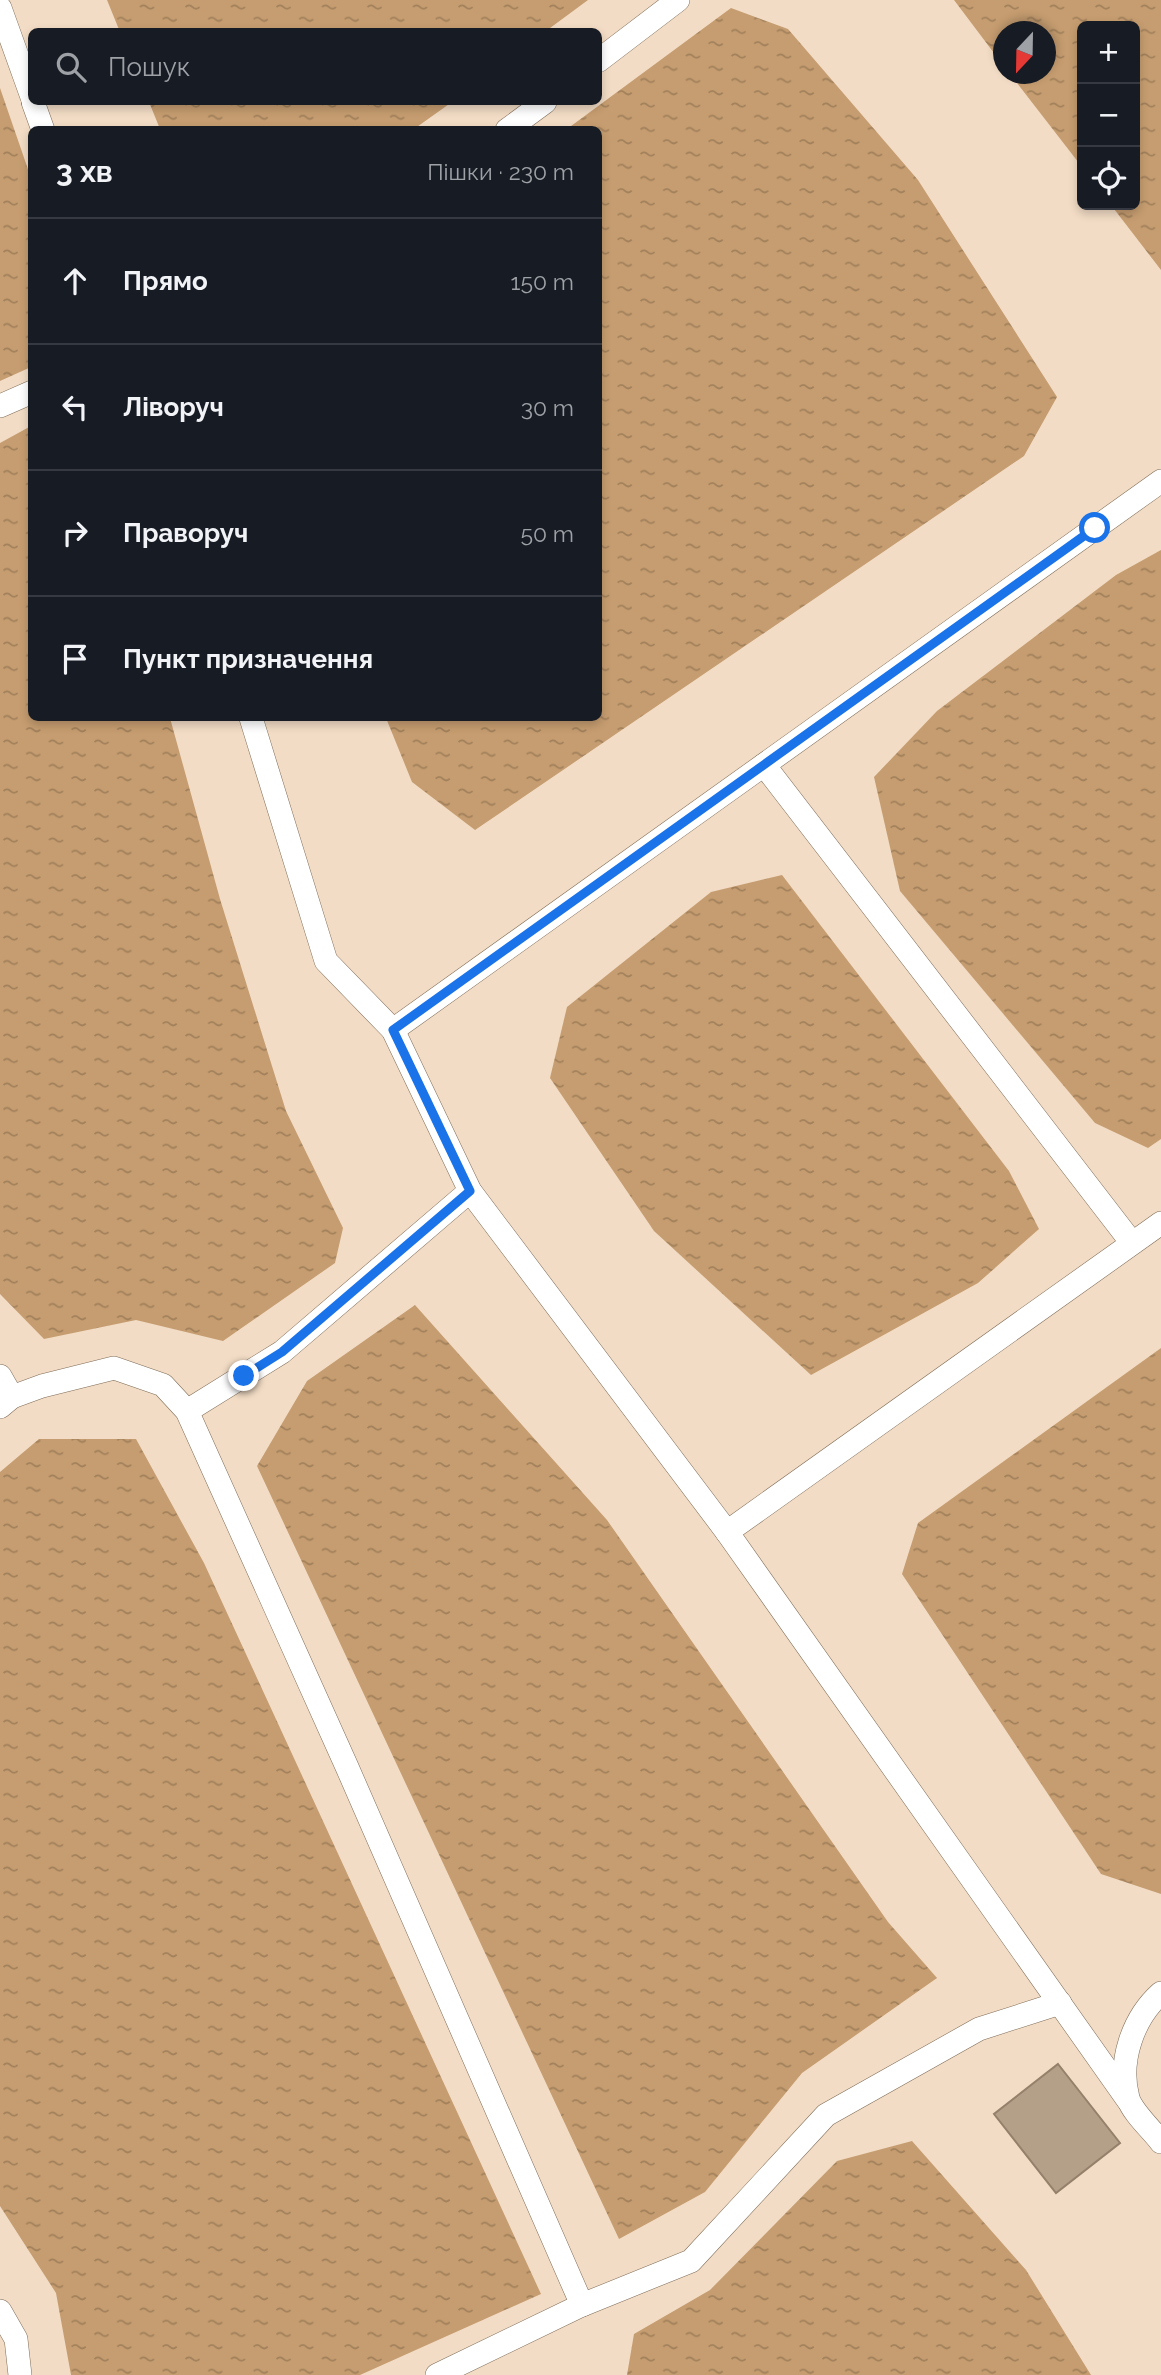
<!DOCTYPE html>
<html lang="uk">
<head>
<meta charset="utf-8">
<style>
	:root { --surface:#171b24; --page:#242831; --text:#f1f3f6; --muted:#9ea1a6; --line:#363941 }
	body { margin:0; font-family:Raleway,sans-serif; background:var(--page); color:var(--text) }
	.controls { position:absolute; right:21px; top:21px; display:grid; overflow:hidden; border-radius:10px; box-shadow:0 4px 10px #0003 }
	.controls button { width:63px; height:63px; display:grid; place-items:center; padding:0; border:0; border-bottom:2px solid var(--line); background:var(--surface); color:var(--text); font:35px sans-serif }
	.compass { position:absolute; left:993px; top:21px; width:63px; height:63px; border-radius:50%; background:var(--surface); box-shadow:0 4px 10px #0003; rotate:202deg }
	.stop { position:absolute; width:21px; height:21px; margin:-16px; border:5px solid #1a73e8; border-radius:50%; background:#fff }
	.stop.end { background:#1a73e8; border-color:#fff; box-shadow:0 2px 7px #0008 }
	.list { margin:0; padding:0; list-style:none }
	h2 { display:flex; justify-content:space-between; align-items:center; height:91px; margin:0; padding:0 28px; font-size:30px }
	h2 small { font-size:23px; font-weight:400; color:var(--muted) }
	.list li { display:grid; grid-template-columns:46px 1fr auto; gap:21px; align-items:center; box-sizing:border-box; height:126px; padding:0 28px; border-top:2px solid var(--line) }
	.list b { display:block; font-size:26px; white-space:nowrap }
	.list em { font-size:23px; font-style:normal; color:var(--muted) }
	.icon { flex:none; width:38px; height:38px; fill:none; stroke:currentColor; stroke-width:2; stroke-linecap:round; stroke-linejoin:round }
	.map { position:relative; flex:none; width:1161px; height:2375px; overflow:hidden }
	.search { position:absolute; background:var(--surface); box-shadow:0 4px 10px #0003; left:28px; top:28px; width:574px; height:77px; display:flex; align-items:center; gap:18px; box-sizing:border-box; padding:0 24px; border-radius:10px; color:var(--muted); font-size:26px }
	.panel { position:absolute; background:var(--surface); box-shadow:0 4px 10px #0003; left:28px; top:126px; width:574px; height:595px; border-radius:10px }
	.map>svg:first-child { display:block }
</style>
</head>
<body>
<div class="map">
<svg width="1161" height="2375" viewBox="0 0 1161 2375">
	<defs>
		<pattern id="water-ripples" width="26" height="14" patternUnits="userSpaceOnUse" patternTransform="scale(1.75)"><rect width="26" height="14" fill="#c69d70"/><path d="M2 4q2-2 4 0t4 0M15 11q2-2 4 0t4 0" fill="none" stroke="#a1805b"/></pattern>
	</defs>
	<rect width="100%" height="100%" fill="#f2dcc5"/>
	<!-- water -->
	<g fill="url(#water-ripples)">
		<path d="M107,0H588L546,31L120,32Z"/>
		<path d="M954,0H1161V270L1111,205H1135V26H1082V167L1010,74H1046V32H1004L1003,65Z"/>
		<path d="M731,8L788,29L918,180L1057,397L1024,456L475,830L412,782L386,718H598V130L567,129Z"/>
		<path d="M0,88L31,178V367L0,381Z"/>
		<path d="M149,102H452L414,129H160Z"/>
		<path d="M31,426L32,718H170L220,899L286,1111L343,1228L335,1263L223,1341L136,1320L44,1339L0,1294V443Z"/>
		<path d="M1161,550V1139L1148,1148L1095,1123L900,891L874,777L937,711L1116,575Z"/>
		<path d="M782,875L1009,1171L1039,1229L978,1283L811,1375L654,1231L550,1078L567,1007L711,892Z"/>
		<path d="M415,1305L607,1520L888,1922L937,1978L802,2073L705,2192L619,2239L257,1466L307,1381Z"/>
		<path d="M1161,1348V1894L1101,1874L902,1574L918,1523Z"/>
		<path d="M39,1439H136L204,1563L541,2294L360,2375H71L56,2293L0,2206V1472Z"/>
		<path d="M912,2141L1026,2270L1091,2375H627L634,2334L710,2290L837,2161Z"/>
	</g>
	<!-- building -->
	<path fill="#b49f89" stroke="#94806b" stroke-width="2" d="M1058,2064L1120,2143L1056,2193L994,2114Z"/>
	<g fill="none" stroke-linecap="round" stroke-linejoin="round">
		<!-- service casing -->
		<g stroke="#7f6c57" stroke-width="24">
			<g id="service">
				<path d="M0,8L32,97"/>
				<path d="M598,61L678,0"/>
				<path d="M33,102L43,130"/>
				<path d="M507,130L545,102"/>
				<path d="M0,406L32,392"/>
				<path d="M251,718L326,961L393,1030L470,1191L727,1532L1128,2100"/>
				<path d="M764,765L1132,1243"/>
				<path d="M393,1030L1161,481"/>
				<path d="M0,1376L12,1397"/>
				<path d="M0,1407L12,1397L42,1386L114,1368L163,1385L187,1411L347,1767L582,2305"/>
				<path d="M187,1411L282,1352L470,1191"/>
				<path d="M727,1532L1161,1223"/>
				<path d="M1161,1993C1133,2018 1118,2061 1128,2098C1132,2112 1152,2130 1161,2142"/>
				<path d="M0,2311L16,2339L20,2375"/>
				<path d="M437,2375L582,2305L691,2261L826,2115L979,2029L1060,2003"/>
			</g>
		</g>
		<!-- service -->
		<use href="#service" stroke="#fff" stroke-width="23"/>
	</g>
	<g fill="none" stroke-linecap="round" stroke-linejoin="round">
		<!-- route -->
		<path stroke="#1a73e8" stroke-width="9" d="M244,1376L282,1352L470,1191L393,1030L1095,528"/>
	</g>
</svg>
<div class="controls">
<button>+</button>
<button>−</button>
<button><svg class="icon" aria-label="locate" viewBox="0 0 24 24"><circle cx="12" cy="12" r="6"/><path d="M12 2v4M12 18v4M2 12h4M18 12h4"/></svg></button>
</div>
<svg class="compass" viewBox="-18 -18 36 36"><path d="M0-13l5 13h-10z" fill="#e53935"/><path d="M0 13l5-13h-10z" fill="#9ea1a6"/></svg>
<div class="stop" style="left:1095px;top:528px"></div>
<div class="stop end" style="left:244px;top:1376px"></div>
<div class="search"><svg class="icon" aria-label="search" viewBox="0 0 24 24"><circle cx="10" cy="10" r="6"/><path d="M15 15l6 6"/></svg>Пошук</div>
<section class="panel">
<h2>3 хв<small>Пішки · 230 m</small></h2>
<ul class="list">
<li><svg class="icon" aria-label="ahead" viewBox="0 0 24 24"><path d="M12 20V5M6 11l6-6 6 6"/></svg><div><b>Прямо</b></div><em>150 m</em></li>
<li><svg class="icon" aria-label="left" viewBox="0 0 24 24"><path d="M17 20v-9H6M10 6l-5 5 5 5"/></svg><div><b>Ліворуч</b></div><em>30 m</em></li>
<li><svg class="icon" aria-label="right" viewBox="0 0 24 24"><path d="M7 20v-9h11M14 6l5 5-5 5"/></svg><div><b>Праворуч</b></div><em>50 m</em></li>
<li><svg class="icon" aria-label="arrive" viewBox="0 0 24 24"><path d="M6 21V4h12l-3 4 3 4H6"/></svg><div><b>Пункт призначення</b></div></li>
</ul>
</section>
</div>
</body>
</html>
